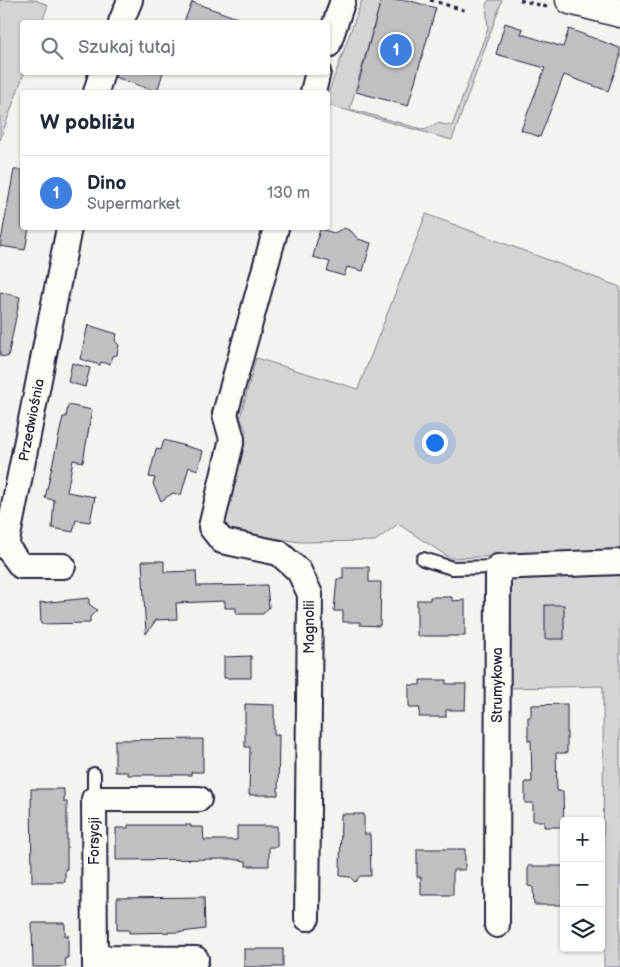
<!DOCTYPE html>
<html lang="pl">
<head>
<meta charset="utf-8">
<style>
	:root { --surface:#fff; --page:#f6f6f7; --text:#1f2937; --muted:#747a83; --line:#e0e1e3; --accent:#111827 }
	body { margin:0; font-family:"Balsamiq Sans",sans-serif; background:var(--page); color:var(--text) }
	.controls { position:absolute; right:15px; bottom:15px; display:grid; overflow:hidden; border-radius:5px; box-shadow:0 1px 4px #0004 }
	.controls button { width:45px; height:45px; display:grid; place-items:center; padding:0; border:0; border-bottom:1px solid var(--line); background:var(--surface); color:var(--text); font:25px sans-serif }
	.you { position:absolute; left:434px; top:442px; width:18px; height:18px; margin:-12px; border:4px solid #fff; border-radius:50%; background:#1a73e8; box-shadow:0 0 0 8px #1a73e833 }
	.badge { display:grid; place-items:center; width:32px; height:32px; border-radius:50%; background:var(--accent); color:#fff; font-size:16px; font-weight:700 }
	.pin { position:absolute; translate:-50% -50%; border:2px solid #fff; box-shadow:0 1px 5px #0006 }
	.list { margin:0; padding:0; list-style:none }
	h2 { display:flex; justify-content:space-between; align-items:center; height:65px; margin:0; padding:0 20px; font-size:21px }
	h2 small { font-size:16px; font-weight:400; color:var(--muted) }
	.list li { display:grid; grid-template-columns:32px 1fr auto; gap:15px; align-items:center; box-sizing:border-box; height:75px; padding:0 20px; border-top:1px solid var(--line) }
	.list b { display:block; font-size:19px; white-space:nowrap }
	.list p { margin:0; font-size:16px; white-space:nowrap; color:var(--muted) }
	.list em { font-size:16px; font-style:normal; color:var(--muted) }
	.icon { flex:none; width:28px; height:28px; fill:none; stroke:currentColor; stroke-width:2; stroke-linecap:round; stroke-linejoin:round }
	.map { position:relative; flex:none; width:620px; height:967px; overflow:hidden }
	.search { position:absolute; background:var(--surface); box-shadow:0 1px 4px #0004; left:20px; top:20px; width:310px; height:55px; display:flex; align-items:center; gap:12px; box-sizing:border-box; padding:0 18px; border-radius:5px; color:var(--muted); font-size:19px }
	.panel { position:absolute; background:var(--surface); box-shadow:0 1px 4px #0004; left:20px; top:90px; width:310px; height:140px; border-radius:5px }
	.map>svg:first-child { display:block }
</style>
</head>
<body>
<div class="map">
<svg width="620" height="967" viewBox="0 0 620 967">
	<rect width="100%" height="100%" fill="#f4f3ef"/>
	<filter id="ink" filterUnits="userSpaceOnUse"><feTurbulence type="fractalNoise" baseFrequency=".02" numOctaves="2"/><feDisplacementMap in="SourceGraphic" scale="10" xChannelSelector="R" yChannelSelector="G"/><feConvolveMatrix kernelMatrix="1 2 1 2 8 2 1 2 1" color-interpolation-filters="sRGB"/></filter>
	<g filter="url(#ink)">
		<!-- green -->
		<g fill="#d5d4d5" stroke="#7c7b88">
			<path d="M0,0H35L48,5L42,22H22L24,73L0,140Z"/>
			<path d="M362,0H381L350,109L425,130L437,123L452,126L488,28L486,4L489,0H502L452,140L328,105V94Z"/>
			<path d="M426,214L620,287V967H604L603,686L507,688V556L450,558L398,524L375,541L299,542L229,531L222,520L246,430L240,418L256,358L358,389Z"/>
		</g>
		<!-- building -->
		<g fill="#c0bfc2" stroke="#22223b">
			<path d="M381,0H407L436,8L408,106L356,92Z"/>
			<path d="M192,2L243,20V22H184Z"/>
			<path d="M505,23L523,29L521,34L563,47L569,29L620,48V58L608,91L564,75L540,137L521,130L545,68L496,54Z"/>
			<path d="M115,72H163L157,92L115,77Z"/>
			<path d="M14,170H22V228H29L25,250L0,246Z"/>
			<path d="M344,228L351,231L358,239L371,243L363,271L347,267L344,276L327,271L330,262L313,257L320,229L334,233Z"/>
			<path d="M0,292L20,297L8,357L0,356Z"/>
			<path d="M88,325L117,334L115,341L119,345L117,355L112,356L110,364L101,362L100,365L80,359Z"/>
			<path d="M72,363L90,368L85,387L68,382Z"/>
			<path d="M68,405L92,410L83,462L73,460L67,492L95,497L90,522L76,520L73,532L52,528L54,500L45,498L63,417H66Z"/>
			<path d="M164,440L203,451L198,470L189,467L181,495L173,493L161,501L153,484L155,478L149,477L156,449L161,450Z"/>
			<path d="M142,561H164V572L196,571L197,586L267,585L269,607L263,614H236V608H225V601L176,603L177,619L156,620L146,634Z"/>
			<path d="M343,567H369V582H381L380,626L360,625V622H343V611H334L337,579H343Z"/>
			<path d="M430,597H452V601L465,600V636H417V600H430Z"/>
			<path d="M89,598V604L97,610L90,617V623L41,624L40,603Z"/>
			<rect x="545" y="605" width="19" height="34"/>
			<path d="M251,656V678H224V657Z"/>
			<path d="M420,680H446V684H466L465,710H446V717H419L420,708H409V685H420Z"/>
			<path d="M245,704L274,705V735H279L278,795H249L250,747H245Z"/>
			<path d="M567,704V753H556L557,791H563L564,827H544V821H533V803H525V782H532L531,740L528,741V717H531V705Z"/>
			<path d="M203,739V772H191V775H128V772H115V740Z"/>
			<path d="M31,789H64V802H67V869H65V882H32Z"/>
			<path d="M341,814H364V834H370L371,876H360L355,882L350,877L340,876Z"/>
			<path d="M128,825H191V827H203L204,840H237V826H277V847H269V866H246V861L231,859L116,860V828H128Z"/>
			<path d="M417,849H465V870H453V895H421V877H417Z"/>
			<path d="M528,866H564L563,905H534L533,887L528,886Z"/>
			<path d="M204,897L205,929L182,932L129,933V930H117V898Z"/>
			<path d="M32,923H65V936L68,935V958H65L66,967H33Z"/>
			<rect x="244" y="949" width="39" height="18"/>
		</g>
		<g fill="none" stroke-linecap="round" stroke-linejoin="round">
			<!-- lane casing -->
			<g stroke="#22223b" stroke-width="16">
				<g id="lane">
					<path d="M423,559L452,568L498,567"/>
					<path d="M94,774V799"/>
				</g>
			</g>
			<!-- street casing -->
			<g stroke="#22223b" stroke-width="28">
				<g id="street">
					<path d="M121,22L130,0"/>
					<path d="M328,45L343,0"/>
					<path d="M96,92L102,72"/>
					<path d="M313,92L318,72"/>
					<path d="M276,228L225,414L232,439L211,527L222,541L279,553L299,571L310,594L307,918"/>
					<path d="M63,566H21L6,546L69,228"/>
					<path d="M497,925L498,567L620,562"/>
					<path d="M95,958L196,959"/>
					<path d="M95,967L94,799H199"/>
				</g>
			</g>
			<!-- secondary casing -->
			<g stroke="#22223b" stroke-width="31">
				<path id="secondary" d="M570,0L620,13"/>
			</g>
			<!-- path -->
			<g stroke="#22223b" stroke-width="3" stroke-dasharray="4 4" stroke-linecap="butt">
				<path d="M430,0L467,11"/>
				<path d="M520,0L547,7"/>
			</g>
			<!-- lane -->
			<use href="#lane" stroke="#fdfcf7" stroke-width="12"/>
			<!-- street -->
			<use href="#street" stroke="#fdfcf7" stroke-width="24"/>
			<!-- secondary -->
			<use href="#secondary" stroke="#fdfcf7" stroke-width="28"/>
		</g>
	</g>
	<g text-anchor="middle" stroke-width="4.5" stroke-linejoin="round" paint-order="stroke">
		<!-- street labels -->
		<g font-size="14" fill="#22223b" stroke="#fdfcf7">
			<text transform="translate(31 420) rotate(-79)" y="5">Przedwiośnia</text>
			<text transform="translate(309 627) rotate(-90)" y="5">Magnolii</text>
			<text transform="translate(497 685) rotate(-90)" y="5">Strumykowa</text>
			<text transform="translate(94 841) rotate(-90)" y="5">Forsycji</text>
		</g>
	</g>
</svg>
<div class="controls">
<button>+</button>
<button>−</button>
<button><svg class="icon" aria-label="layers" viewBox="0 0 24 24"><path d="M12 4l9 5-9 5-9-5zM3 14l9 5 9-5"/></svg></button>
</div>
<div class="you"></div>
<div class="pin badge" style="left:396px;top:50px;background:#3f7fe0">1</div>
<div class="search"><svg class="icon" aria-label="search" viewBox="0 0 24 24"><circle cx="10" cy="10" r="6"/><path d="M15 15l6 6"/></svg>Szukaj tutaj</div>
<section class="panel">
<h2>W pobliżu<small></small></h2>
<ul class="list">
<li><span class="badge" style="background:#3f7fe0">1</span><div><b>Dino</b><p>Supermarket</p></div><em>130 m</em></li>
</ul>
</section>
</div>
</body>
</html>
